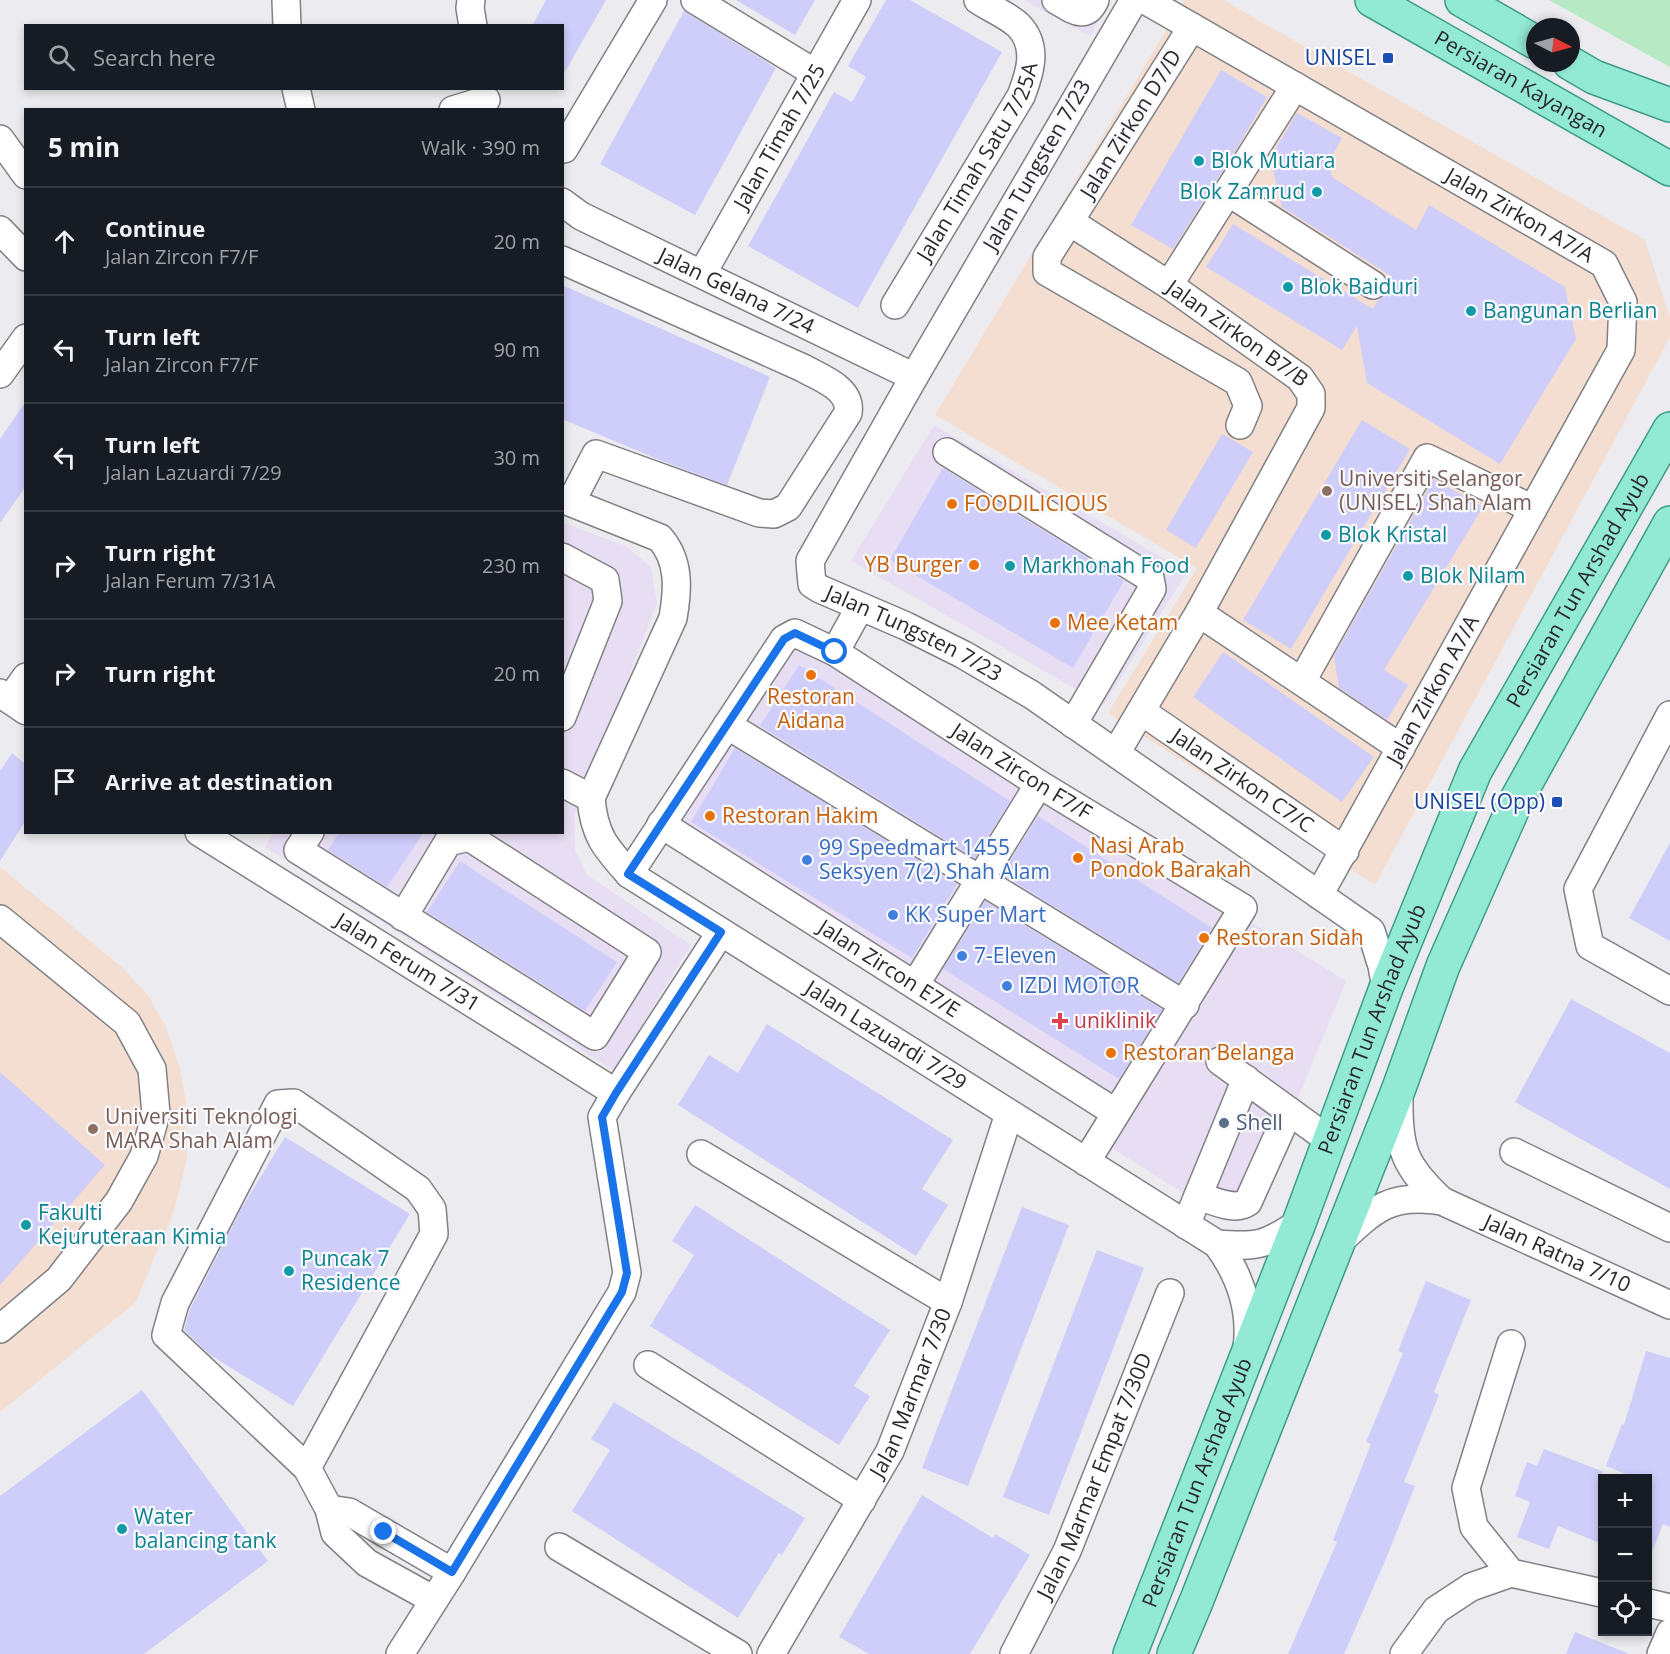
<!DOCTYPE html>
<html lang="en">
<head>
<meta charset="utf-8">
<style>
	:root { --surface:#171b24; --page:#242831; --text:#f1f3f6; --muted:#9ea1a6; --line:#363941 }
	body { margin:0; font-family:"Open Sans",sans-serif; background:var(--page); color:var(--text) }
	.controls { position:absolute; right:18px; bottom:18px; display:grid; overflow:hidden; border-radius:0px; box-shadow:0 3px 9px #0003 }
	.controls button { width:54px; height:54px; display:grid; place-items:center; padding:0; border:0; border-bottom:2px solid var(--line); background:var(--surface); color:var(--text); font:30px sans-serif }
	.compass { position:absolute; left:1526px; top:18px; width:54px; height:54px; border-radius:50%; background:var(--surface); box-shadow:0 3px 9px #0003; rotate:96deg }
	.stop { position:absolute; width:18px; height:18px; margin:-14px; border:4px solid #1a73e8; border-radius:50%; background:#fff }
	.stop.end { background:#1a73e8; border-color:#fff; box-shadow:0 2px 6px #0008 }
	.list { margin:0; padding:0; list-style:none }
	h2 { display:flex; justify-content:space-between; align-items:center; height:78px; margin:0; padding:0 24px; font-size:26px }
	h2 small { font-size:20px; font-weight:400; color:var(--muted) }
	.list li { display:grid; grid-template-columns:39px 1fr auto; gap:18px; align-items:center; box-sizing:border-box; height:108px; padding:0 24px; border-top:2px solid var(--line) }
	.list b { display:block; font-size:22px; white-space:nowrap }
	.list p { margin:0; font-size:20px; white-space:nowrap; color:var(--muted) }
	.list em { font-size:20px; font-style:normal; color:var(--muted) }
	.icon { flex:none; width:33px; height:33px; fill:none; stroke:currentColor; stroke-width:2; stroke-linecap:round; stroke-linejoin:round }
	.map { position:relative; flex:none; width:1670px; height:1654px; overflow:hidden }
	.search { position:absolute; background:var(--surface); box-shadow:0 3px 9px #0003; left:24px; top:24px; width:540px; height:66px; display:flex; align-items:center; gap:15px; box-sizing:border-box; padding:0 21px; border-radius:0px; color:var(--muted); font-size:22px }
	.panel { position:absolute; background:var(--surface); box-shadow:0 3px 9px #0003; left:24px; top:108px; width:540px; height:726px; border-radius:0px }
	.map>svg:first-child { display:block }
</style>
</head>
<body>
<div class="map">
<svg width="1670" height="1654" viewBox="0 0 1670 1654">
	<rect width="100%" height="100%" fill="#ececf0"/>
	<!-- commercial -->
	<g fill="#e8def3">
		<path d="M1023,0H1106L1091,37Z"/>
		<path d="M934,425L1187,572L1104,705L851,561Z"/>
		<path d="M563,523L626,546L651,567L657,604L575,814V850L587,875L691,945L614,1071L265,847L274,832H562Z"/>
		<path d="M802,644L1346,981L1248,1220H1226L1107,1145L1129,1110L673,822L789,647Z"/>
	</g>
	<!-- education -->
	<g fill="#f4ded1">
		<path d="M1184,0H1223L1645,240L1670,318V337L1375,885L1108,713L1197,568L935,415Z"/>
		<path d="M0,867L123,968L149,997L166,1027L179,1065L186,1101L187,1158L174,1211L136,1302L0,1412Z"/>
	</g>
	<!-- green -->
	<path fill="#b6e9c4" d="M1549,0H1670V67Z"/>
	<!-- building -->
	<g fill="#cfcdf9">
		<path d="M546,0H606L562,77V26H532Z"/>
		<path d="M736,0H815L795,35Z"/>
		<path d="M886,0H910L1002,52L858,308L748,246L834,92L852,102L866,77L848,66Z"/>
		<path d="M684,11L776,68L695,215L600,164Z"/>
		<path d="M1221,70L1267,97L1237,148L1173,249L1131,225Z"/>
		<path d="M1297,113L1342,138L1329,162L1332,177L1416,230L1429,205L1565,287L1576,339L1500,464L1367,383L1357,326L1342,350L1206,267L1233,224L1373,309L1378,300L1387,293L1388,281L1391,276L1282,207L1270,158Z"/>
		<path d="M562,285L770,377L727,485L662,461L562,419Z"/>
		<path d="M26,401V486L0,523V439Z"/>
		<path d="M1362,420L1410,449L1291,649L1243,620Z"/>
		<path d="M1222,434L1253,452L1196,548L1166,530Z"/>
		<path d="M943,468L1124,581L1073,668L890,560Z"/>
		<path d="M1434,479L1483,507L1384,670L1408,685L1387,720L1339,688L1334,656Z"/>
		<path d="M1223,652L1374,757L1342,802L1193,697Z"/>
		<path d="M799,665L1010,801L975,858L760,726Z"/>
		<path d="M735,748L957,884L912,958L691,822Z"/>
		<path d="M12,753L26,765V820L0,861V771Z"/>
		<path d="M1038,816L1212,928L1178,983L1002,874Z"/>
		<path d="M340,832H424L387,887L328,850Z"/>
		<path d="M1670,843V941L1629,918Z"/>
		<path d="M460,861L617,962L585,1011L427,912Z"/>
		<path d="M985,901L1162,1009L1119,1079L943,969Z"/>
		<path d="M1571,999L1670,1053V1189L1515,1102Z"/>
		<path d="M767,1024L953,1140L922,1189L948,1205L916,1256L678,1105L709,1055L738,1073Z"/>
		<path d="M0,1072L105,1165L0,1285Z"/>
		<path d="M285,1137L410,1214L293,1406L210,1355L184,1330L190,1309L241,1209Z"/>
		<path d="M695,1205L890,1330L854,1386L870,1396L839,1445L650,1326L694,1255L672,1241Z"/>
		<path d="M1022,1207L1069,1225L968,1486L922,1468Z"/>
		<path d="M1097,1250L1144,1268L1049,1515L1003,1497Z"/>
		<path d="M1426,1281L1471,1300L1434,1392L1439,1395L1404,1482L1415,1486L1385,1561L1344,1654H1288L1337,1542L1333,1540L1371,1444L1366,1442L1403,1353L1398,1351Z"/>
		<path d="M1646,1351L1670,1358V1527L1663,1524L1649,1560L1647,1479H1638L1606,1466L1622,1424L1624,1425Z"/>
		<path d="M142,1390L268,1561L144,1654H0V1496Z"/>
		<path d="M614,1402L805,1518L782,1555L779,1553L738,1618L572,1511L610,1450L591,1439Z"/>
		<path d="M1544,1449L1602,1471V1544L1558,1526L1549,1549L1517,1537L1530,1502L1515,1496L1527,1462L1537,1466Z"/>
		<path d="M922,1495L993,1538L995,1534L1030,1555L970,1654H869L839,1637Z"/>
		<path d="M1575,1632L1627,1653V1654H1566Z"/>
	</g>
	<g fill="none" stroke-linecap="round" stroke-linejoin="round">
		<!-- minor casing -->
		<g stroke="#818185" stroke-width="30">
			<g id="minor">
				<path d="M286,0L287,26"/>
				<path d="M471,0L470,8L473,26"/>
				<path d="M695,0L815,73"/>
				<path d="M1056,0C1071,8 1085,22 1095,0"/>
				<path id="s1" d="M1134,0L914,377L810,561L812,584L820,589L906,626L964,655L1032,695L1371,931L1382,966L1386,988"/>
				<path id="s2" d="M1145,0L1604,264L1623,302L1621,350L1319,895"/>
				<path d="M1192,27L1047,257V272L1238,382L1248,406L1240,425"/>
				<path d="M296,88L301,110"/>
				<path d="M453,110L486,100"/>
				<path d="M0,139L26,175"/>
				<path d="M564,149L653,0"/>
				<path d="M1228,192L1373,285"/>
				<path id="s3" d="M562,202L581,216L914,377"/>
				<path id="s4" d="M1070,222L1169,285L1300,378L1311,394V408L1199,613L1116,753"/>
				<path d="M0,230L26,257"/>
				<path d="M562,260L803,368C820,378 852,388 848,413L788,507L774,514L759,513L596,454L571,502"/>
				<path id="s5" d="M702,274L857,0"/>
				<path d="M1169,285L1295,86"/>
				<path id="s6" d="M895,305L1021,96C1030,73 1039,46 1018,25C1007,15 990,8 978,0"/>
				<path d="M0,374L26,338"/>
				<path d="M947,452L1150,578L1152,589L1073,724"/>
				<path id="s7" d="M562,499L660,538C680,561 678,589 673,618L591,798C594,835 605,847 629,874L1217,1244C1240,1275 1252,1310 1247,1348"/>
				<path d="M562,557L605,580L608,601L562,717"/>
				<path d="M1199,613L1401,748"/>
				<path d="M835,652L860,607"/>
				<path d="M1302,681L1427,458L1533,509"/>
				<path d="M0,693L26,711"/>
				<path d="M10,700L26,677"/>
				<path id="s8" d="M1141,711L1345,851"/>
				<path d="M1670,715L1578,889L1590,946L1670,991"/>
				<path d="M727,725L1185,1005"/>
				<path d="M562,783L591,798"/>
				<path id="s9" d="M661,824L1116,1113"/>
				<path id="s10" d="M199,832L616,1093"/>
				<path d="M310,832L298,850L595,1036L647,952L469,837L448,842L403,917"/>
				<path id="s11" d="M629,874L784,639L795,633L835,652L1039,784L1243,908L1086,1162"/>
				<path d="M0,919L127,1023L152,1069L156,1114L144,1156L119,1201L59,1279L0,1329"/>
				<path d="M915,985L1039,784"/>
				<path d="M1220,1061L1329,1140"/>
				<path d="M1399,1097C1398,1149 1404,1166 1442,1201"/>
				<path d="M1514,1152L1670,1228"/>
				<path d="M701,1154L948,1302"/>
				<path d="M1198,1196C1213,1200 1234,1212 1248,1202L1289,1111"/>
				<path d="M1186,1225L1246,1079"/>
				<path id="s12" d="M1340,1241C1375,1208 1391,1193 1442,1201L1670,1305"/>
				<path d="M1217,1244C1257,1247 1265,1246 1299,1223"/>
				<path d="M1511,1344L1466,1488L1474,1527L1511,1573L1602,1593"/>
				<path d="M648,1365L862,1500"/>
				<path d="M307,1468L434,1234L432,1209L418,1189L294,1103L278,1104L175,1303L166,1335L307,1468L329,1509L335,1533L367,1563L434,1600"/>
				<path d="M329,1509L349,1512L452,1572"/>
				<path d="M559,1547L738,1654"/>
				<path d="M1648,1603L1670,1608"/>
				<path d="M400,1654L452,1572L622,1292L627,1273L602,1117L616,1093L721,932"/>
				<path id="s13" d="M771,1654L890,1451L948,1302L1009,1114"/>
				<path id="s14" d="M1014,1654L1067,1551L1170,1293"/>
				<path d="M1404,1654L1436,1610L1471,1587L1511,1573"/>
				<path d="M1661,1654L1670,1633"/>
			</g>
		</g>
		<!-- major casing -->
		<g stroke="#3e9d86" stroke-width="36">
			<g id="major">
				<path id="s15" d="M1372,0L1670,169"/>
				<path d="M1462,0L1535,42"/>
				<path d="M1570,63L1594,77L1670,105"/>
				<path id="s16" d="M1130,1654L1299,1223L1386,988L1475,771L1670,429"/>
				<path d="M1174,1654L1196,1602L1399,1088L1443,966L1518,797L1670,523"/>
			</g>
		</g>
		<!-- minor -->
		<use href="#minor" stroke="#fff" stroke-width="27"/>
		<!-- major -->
		<use href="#major" stroke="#92e9d4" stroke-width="33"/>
	</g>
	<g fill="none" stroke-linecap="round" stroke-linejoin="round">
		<!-- route -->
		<path stroke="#1a73e8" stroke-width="8" d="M384,1532L452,1572L622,1292L627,1273L602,1117L616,1093L721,932L628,874L784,639L795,633L835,652"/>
	</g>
	<!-- markers -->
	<g fill="#1a4fb4" stroke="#f9f9fe" stroke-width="2">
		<rect x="1382" y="52" width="12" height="12" rx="3"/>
		<rect x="1551" y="796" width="12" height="12" rx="3"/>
	</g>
	<g fill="#0f9aa8" stroke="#f9f9fe" stroke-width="2">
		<circle cx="1199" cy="161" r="6"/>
		<circle cx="1317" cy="192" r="6"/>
		<circle cx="1288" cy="287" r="6"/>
		<circle cx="1471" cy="311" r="6"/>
		<circle cx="1326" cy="535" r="6"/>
		<circle cx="1010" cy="566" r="6"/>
		<circle cx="1408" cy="576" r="6"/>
		<circle cx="26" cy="1225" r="6"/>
		<circle cx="289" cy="1271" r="6"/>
		<circle cx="122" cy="1529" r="6"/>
	</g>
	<g fill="#8d6e63" stroke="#f9f9fe" stroke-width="2">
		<circle cx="1327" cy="491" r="6"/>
		<circle cx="93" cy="1129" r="6"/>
	</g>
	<g fill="#e8710a" stroke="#f9f9fe" stroke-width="2">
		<circle cx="952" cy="504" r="6"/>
		<circle cx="974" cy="565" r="6"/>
		<circle cx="1055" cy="623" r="6"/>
		<circle cx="811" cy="675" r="6"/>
		<circle cx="710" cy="816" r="6"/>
		<circle cx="1078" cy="858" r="6"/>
		<circle cx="1204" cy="938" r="6"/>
		<circle cx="1111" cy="1053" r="6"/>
	</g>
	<g fill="#3f7fe0" stroke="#f9f9fe" stroke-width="2">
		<circle cx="807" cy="860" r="6"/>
		<circle cx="893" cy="915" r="6"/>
		<circle cx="962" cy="956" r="6"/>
		<circle cx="1007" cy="986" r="6"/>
	</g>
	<path fill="#e0444e" stroke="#f9f9fe" stroke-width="2" d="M1057 1012h6v6h6v6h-6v6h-6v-6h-6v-6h6z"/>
	<circle fill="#5c6f8a" stroke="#f9f9fe" stroke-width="2" cx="1224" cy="1123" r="6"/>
	<g text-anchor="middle" stroke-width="4.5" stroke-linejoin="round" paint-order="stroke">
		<!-- transit labels -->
		<g font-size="21" fill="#164399" stroke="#f9f9fe" text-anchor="end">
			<text x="1376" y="65">UNISEL</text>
			<text x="1545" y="809">UNISEL (Opp)</text>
		</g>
		<!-- street labels -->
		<g font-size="21" fill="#29292b" stroke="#f9f9fe">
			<text dy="7" stroke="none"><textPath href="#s15" startOffset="171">Persiaran Kayangan</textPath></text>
			<text transform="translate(1131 124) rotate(-58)" y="7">Jalan Zirkon D7/D</text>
			<text dy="7" stroke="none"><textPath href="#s5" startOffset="158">Jalan Timah 7/25</textPath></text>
			<text dy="7" stroke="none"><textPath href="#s6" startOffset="166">Jalan Timah Satu 7/25A</textPath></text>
			<text transform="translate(1037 165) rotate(-60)" y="7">Jalan Tungsten 7/23</text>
			<text dy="7" stroke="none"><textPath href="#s2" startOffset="432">Jalan Zirkon A7/A</textPath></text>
			<text dy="7" stroke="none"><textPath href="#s3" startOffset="196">Jalan Gelana 7/24</textPath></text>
			<text dy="7" stroke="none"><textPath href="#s4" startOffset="201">Jalan Zirkon B7/B</textPath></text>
			<text dy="7" stroke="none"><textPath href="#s16" startOffset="1156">Persiaran Tun Arshad Ayub</textPath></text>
			<text dy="7" stroke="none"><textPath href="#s1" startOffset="784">Jalan Tungsten 7/23</textPath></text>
			<text transform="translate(1433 690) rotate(-61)" y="7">Jalan Zirkon A7/A</text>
			<text dy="7" stroke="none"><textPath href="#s11" startOffset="560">Jalan Zircon F7/F</textPath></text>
			<text dy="7" stroke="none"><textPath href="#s8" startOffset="123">Jalan Zirkon C7/C</textPath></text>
			<text dy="7" stroke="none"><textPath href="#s10" startOffset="246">Jalan Ferum 7/31</textPath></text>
			<text dy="7" stroke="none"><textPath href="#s9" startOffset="270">Jalan Zircon E7/E</textPath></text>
			<text dy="7" stroke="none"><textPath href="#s16" startOffset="670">Persiaran Tun Arshad Ayub</textPath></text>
			<text dy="7" stroke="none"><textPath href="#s7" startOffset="778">Jalan Lazuardi 7/29</textPath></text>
			<text dy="7" stroke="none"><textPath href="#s12" startOffset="242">Jalan Ratna 7/10</textPath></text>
			<text dy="7" stroke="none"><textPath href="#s13" startOffset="297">Jalan Marmar 7/30</textPath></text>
			<text dy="7" stroke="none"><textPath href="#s14" startOffset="196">Jalan Marmar Empat 7/30D</textPath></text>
			<text dy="7" stroke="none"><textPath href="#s16" startOffset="184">Persiaran Tun Arshad Ayub</textPath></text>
		</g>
		<!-- culture labels -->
		<g font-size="21" fill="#0d838f" stroke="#f9f9fe" text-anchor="start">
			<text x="1211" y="168">Blok Mutiara</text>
			<text x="1305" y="199" text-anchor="end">Blok Zamrud</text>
			<text x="1300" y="294">Blok Baiduri</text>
			<text x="1483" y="318">Bangunan Berlian</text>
			<text x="1338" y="542">Blok Kristal</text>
			<text x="1022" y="573">Markhonah Food</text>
			<text x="1420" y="583">Blok Nilam</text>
			<text x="38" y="1220">Fakulti<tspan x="38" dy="24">Kejuruteraan Kimia</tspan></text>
			<text x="301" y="1266">Puncak 7<tspan x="301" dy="24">Residence</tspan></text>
			<text x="134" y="1524">Water<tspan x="134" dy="24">balancing tank</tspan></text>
		</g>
		<!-- education labels -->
		<g font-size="21" fill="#785e54" stroke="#f9f9fe" text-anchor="start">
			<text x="1339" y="486">Universiti Selangor<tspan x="1339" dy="24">(UNISEL) Shah Alam</tspan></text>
			<text x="105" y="1124">Universiti Teknologi<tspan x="105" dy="24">MARA Shah Alam</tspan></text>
		</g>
		<!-- food labels -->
		<g font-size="21" fill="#c56008" stroke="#f9f9fe" text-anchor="start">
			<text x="964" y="511">FOODILICIOUS</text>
			<text x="962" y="572" text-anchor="end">YB Burger</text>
			<text x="1067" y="630">Mee Ketam</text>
			<text x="811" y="704" text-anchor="middle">Restoran<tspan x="811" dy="24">Aidana</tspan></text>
			<text x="722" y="823">Restoran Hakim</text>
			<text x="1090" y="853">Nasi Arab<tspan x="1090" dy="24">Pondok Barakah</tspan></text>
			<text x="1216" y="945">Restoran Sidah</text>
			<text x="1123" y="1060">Restoran Belanga</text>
		</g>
		<!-- shop labels -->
		<g font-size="21" fill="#366cbe" stroke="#f9f9fe" text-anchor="start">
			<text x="819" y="855">99 Speedmart 1455<tspan x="819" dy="24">Seksyen 7(2) Shah Alam</tspan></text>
			<text x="905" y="922">KK Super Mart</text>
			<text x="974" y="963">7-Eleven</text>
			<text x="1019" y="993">IZDI MOTOR</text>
		</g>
		<!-- health labels -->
		<g font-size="21" fill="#be3a42" stroke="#f9f9fe" text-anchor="start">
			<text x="1074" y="1028">uniklinik</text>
		</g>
		<!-- service labels -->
		<g font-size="21" fill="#4e5e75" stroke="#f9f9fe" text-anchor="start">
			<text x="1236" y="1130">Shell</text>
		</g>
	</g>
</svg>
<div class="controls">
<button>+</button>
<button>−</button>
<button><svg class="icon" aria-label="locate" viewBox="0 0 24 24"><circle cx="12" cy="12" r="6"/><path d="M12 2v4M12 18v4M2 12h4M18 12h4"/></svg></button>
</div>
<svg class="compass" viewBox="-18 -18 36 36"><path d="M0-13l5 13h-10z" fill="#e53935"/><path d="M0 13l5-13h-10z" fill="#9ea1a6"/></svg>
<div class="stop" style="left:835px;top:652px"></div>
<div class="stop end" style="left:384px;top:1532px"></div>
<div class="search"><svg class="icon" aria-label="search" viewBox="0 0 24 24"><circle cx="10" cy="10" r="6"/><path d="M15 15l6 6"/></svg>Search here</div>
<section class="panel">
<h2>5 min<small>Walk · 390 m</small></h2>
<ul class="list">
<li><svg class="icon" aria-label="ahead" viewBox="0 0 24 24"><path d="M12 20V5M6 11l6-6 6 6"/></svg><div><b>Continue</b><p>Jalan Zircon F7/F</p></div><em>20 m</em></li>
<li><svg class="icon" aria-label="left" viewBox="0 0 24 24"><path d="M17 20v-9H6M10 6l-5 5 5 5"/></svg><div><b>Turn left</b><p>Jalan Zircon F7/F</p></div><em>90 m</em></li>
<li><svg class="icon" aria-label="left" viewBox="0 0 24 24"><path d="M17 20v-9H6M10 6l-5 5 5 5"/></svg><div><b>Turn left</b><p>Jalan Lazuardi 7/29</p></div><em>30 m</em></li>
<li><svg class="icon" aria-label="right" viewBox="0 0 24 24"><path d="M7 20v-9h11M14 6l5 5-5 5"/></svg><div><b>Turn right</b><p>Jalan Ferum 7/31A</p></div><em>230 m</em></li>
<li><svg class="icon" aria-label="right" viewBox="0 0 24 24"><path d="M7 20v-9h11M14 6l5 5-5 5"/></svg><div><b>Turn right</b></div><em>20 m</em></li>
<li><svg class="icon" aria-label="arrive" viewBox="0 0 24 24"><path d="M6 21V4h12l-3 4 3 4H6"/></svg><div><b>Arrive at destination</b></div></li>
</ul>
</section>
</div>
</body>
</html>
